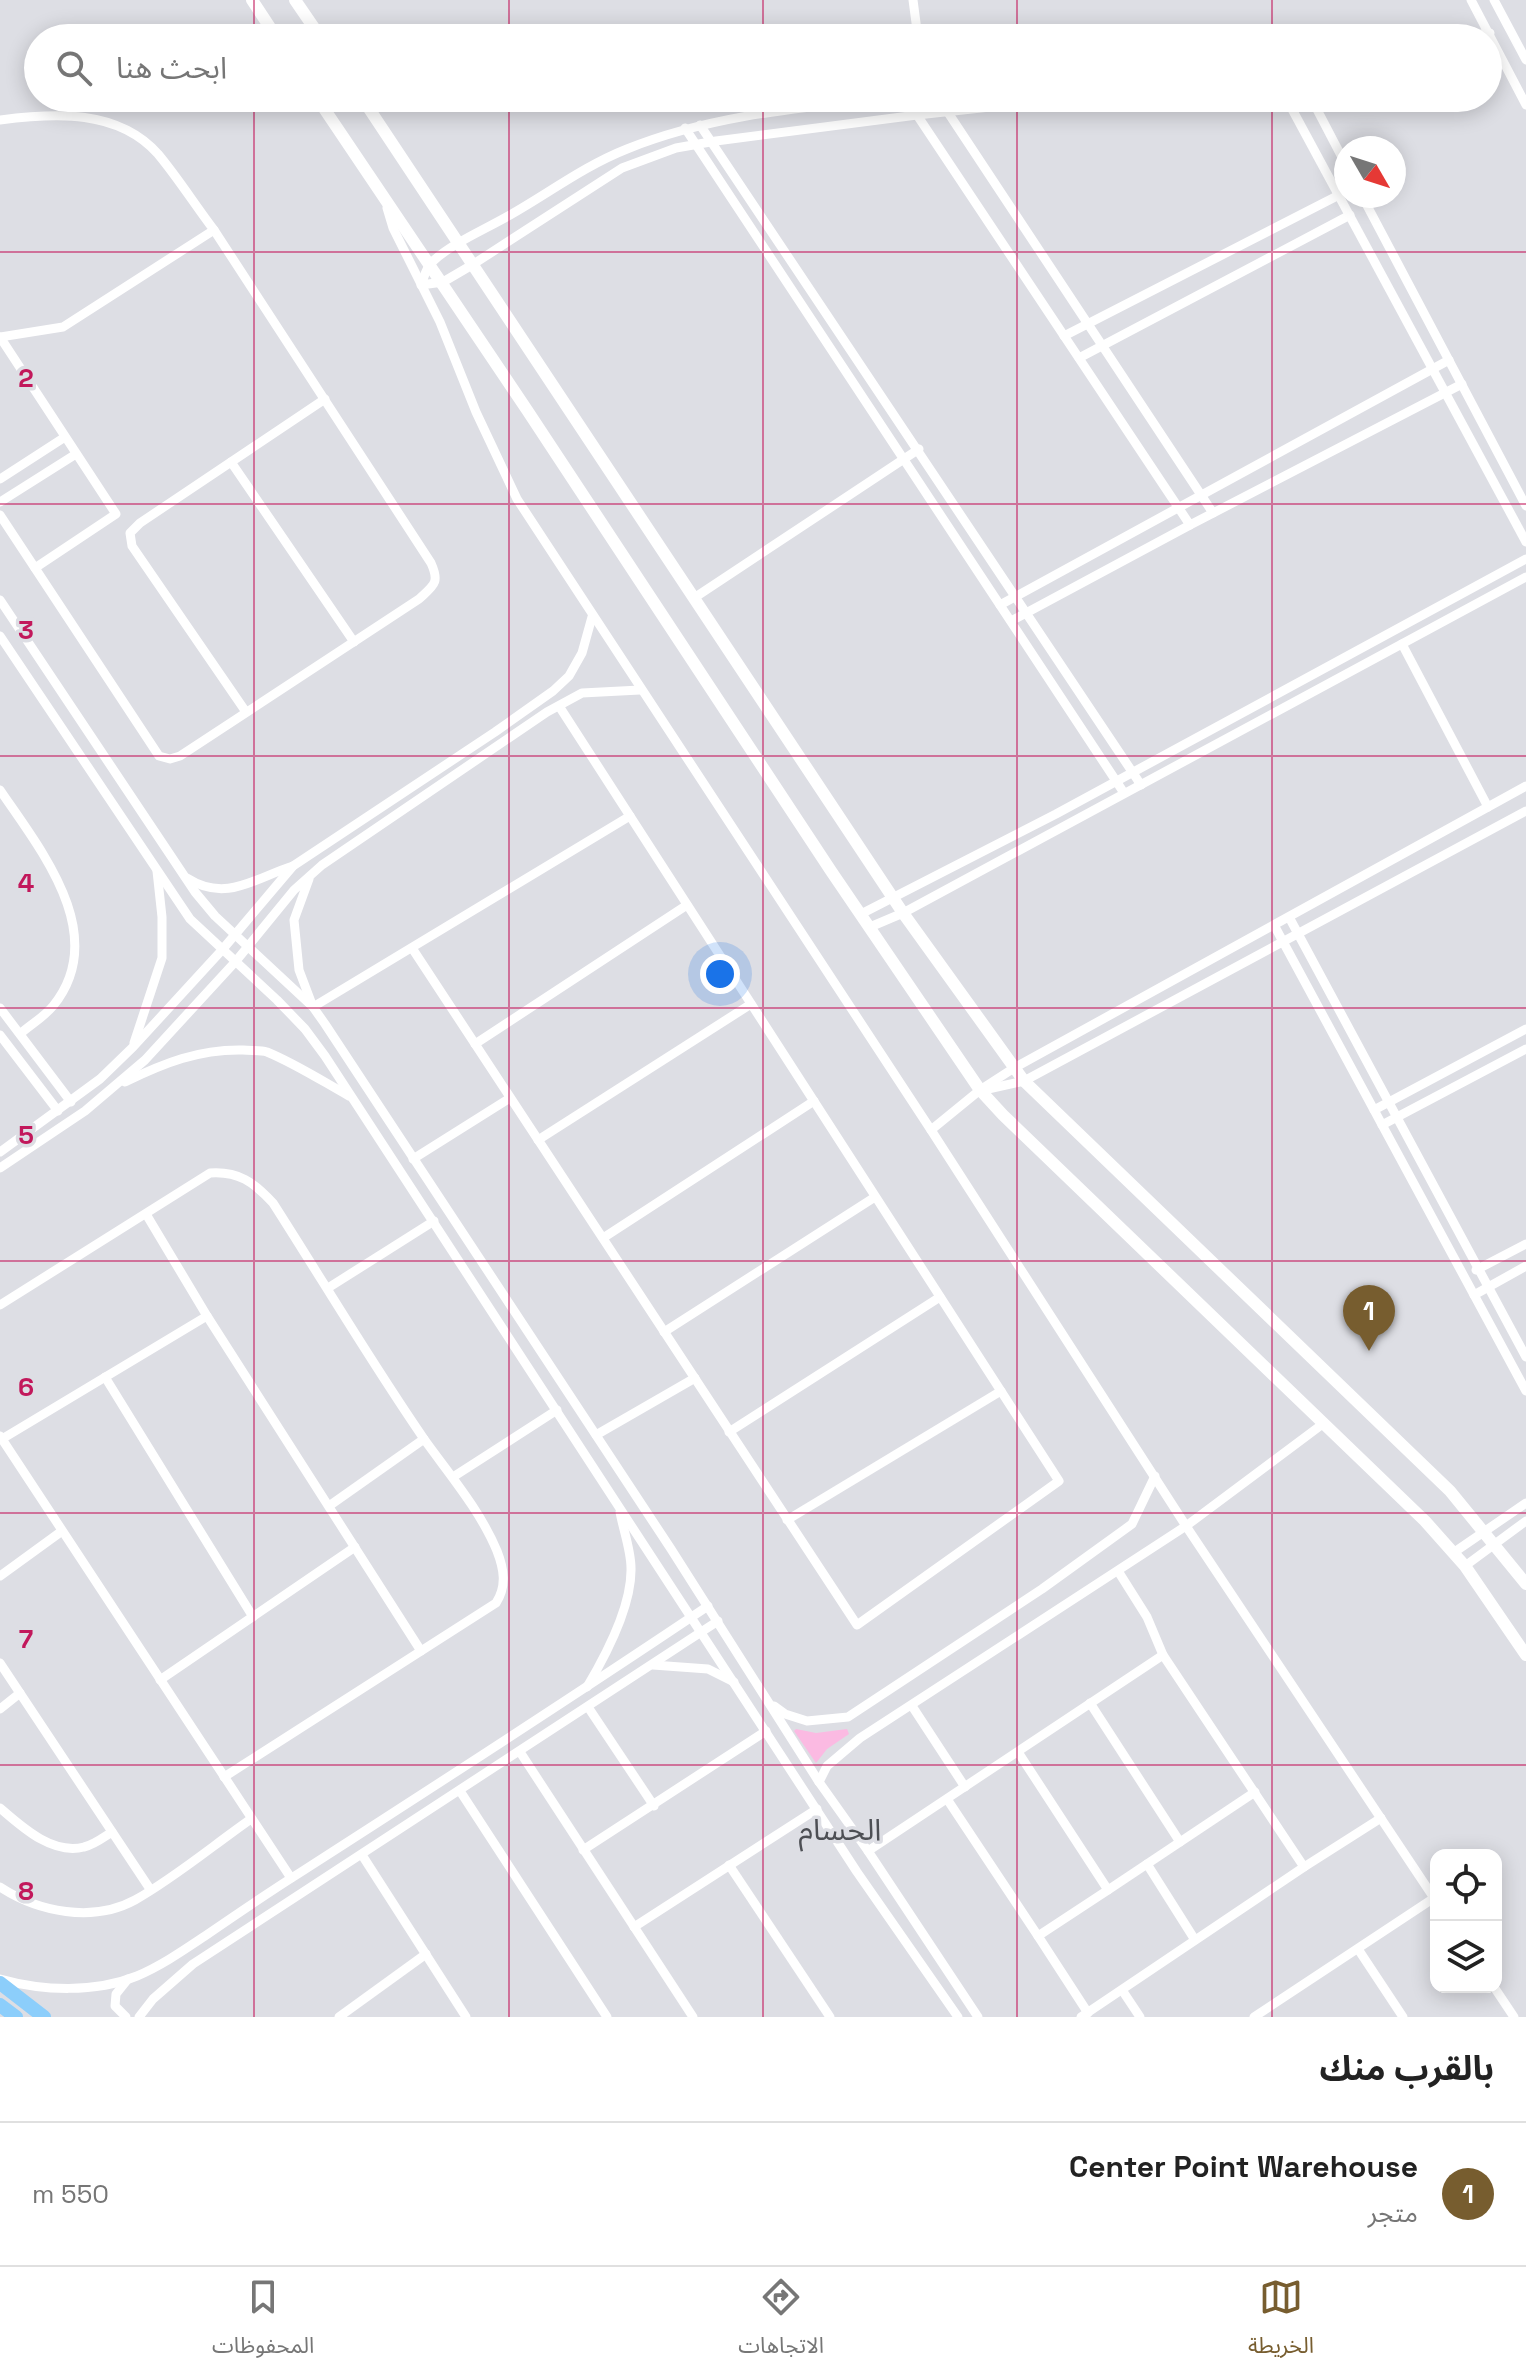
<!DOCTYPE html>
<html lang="ar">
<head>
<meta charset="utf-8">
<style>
	:root { --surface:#fff; --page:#f2f2f2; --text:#222; --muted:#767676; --line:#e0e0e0; --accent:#775d2f }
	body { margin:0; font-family:"Space Grotesk","Noto Sans Arabic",sans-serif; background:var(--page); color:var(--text); direction:rtl }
	.controls { position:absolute; right:24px; bottom:24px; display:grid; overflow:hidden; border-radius:16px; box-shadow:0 4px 20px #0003 }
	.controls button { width:72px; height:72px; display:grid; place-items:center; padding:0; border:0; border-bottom:2px solid var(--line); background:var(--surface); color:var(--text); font:40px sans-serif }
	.compass { position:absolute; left:1334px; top:136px; width:72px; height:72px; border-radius:50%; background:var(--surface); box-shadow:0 4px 20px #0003; rotate:129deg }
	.you { position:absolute; left:720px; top:974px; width:28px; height:28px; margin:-20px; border:6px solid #fff; border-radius:50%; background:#1a73e8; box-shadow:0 0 0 12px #1a73e833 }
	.badge { display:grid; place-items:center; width:52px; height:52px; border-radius:50%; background:var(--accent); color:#fff; font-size:26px; font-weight:700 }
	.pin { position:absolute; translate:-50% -66px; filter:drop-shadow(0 2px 4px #0008) }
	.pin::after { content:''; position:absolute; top:42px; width:28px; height:24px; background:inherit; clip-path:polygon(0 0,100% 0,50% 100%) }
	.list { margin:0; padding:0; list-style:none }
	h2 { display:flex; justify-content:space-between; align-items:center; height:104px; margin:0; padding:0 32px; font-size:34px }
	h2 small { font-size:26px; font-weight:400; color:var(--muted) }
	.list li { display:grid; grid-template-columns:52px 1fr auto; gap:24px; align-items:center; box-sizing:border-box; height:144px; padding:0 32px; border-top:2px solid var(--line) }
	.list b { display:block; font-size:30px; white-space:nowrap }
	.list p { margin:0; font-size:26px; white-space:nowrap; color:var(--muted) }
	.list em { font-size:26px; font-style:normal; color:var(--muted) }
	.icon { flex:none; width:44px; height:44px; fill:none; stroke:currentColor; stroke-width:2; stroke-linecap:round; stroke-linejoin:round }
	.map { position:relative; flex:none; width:1526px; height:2017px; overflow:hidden; direction:ltr }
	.search { position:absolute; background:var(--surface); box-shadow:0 4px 20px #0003; left:24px; right:24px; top:24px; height:88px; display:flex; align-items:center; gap:20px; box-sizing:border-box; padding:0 28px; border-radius:44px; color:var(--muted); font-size:30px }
	.sheet { height:248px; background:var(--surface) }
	nav { display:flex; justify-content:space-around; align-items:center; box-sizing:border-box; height:112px; border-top:2px solid var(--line); background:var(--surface); font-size:22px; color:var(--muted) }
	nav a { display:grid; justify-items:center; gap:4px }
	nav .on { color:var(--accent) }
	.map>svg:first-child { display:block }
</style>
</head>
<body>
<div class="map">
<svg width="1526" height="2017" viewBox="0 0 1526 2017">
	<rect width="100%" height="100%" fill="#dddee4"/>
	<!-- green -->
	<path fill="#fbbae2" d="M796,1729L816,1733L847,1729L849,1734L827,1749L816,1763L794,1731Z"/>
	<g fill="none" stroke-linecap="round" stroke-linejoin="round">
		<!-- street -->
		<g stroke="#fff" stroke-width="9">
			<path d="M913,0L918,38"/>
			<path d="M1471,0L1526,105"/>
			<path d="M1494,0L1526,60"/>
			<path d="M1447,38L1490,33"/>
			<path d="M890,98C800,108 711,115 627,149C584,166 549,193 510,215C486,229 450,244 431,263C426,268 424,278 421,285L443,282L472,265L622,168L676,148L716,141L917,115L1073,98"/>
			<path d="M923,98L917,115L1190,525L1462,384"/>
			<path d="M931,98L947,111L1213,513"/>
			<path d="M1286,98L1526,542"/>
			<path d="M1311,98L1346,165"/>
			<path d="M0,120C55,113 118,109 158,154C178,178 195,205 214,230L63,327L0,337"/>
			<path d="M700,125L1141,785"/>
			<path d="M685,128L1124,793"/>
			<path d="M1362,196L1526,506"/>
			<path d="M387,208L393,228L440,322L476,412L517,499L931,1130L980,1090L1014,1068L1526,786"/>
			<path d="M1064,336L1339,195"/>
			<path d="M0,337L116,514L35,568"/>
			<path d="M1079,358L1350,215"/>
			<path d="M231,462L354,642"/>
			<path d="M0,479L65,437"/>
			<path d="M0,502L76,454"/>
			<path d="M0,515L159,756L170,759L180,756L419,599C434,585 440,583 431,563L214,230"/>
			<path d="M694,598L919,449"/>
			<path d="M0,600L195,892L215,916L313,1007L325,1024L671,1549L819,1782L868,1851L978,2017"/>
			<path d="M1000,605L1449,360"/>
			<path d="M1011,621L1190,525"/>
			<path d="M0,636L190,919L277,1000L305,1029L325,1056L857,1872L958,2017"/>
			<path d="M1402,644L1488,807"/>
			<path d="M246,712L132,546L130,533L140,523L325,399"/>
			<path d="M0,790C40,849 111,935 53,1006C44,1017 30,1025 20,1034"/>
			<path d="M187,878C226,903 255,878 293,866"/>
			<path d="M309,879L294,920L299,970L313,1007L630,816"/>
			<path d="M861,914L1056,814L1526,559"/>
			<path d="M1289,917L1526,1357"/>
			<path d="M1274,925L1526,1391"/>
			<path d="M870,927L903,913L1526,577"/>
			<path d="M412,948L857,1625L1059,1481L559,706"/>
			<path d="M0,1008L71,1102"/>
			<path d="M0,1035L58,1111"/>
			<path d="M134,1043L162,958V917L157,871"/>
			<path d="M475,1044L687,905"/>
			<path d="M125,1082C164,1063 199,1049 243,1050C251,1051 260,1050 267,1052C296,1064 322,1081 349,1096"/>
			<path d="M988,1089L1024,1081L1526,811"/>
			<path d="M1374,1110L1526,1029"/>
			<path d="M1382,1125L1526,1049"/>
			<path d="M931,1130L1186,1526L1436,1901"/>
			<path d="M538,1140L751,1004"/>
			<path d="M0,1152L100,1079L133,1047L222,950L293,866L495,732L553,691L569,676L582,653L592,617"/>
			<path d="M413,1159L510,1098"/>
			<path d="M0,1168L85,1111L145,1060L236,961L294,890L322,865L547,712L582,693L640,690"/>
			<path d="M146,1214L207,1316L421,1651"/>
			<path d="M603,1238L814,1101"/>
			<path d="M1476,1270L1526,1244"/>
			<path d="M328,1288L434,1221"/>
			<path d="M1474,1295L1526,1266"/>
			<path d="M0,1305L210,1173C238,1171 254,1182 273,1203C323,1281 371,1362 424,1439C449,1474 480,1510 497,1551C504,1569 507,1586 496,1603L224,1777"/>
			<path d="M664,1332L875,1197"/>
			<path d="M105,1377L253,1617"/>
			<path d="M729,1432L940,1297"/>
			<path d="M596,1435L695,1378"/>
			<path d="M0,1436L291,1878"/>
			<path d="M2,1439L207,1316"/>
			<path d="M453,1477L557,1410"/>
			<path d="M329,1506L424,1439"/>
			<path d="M787,1520L1001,1391"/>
			<path d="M1453,1553L1526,1503"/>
			<path d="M1465,1566L1526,1521"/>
			<path d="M1118,1571L1147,1617L1163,1655"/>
			<path d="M0,1576L62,1531"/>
			<path d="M0,1663L150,1889"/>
			<path d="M653,1665L708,1669L734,1682"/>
			<path d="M160,1680L355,1547"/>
			<path d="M587,1687C606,1655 632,1606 631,1568C631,1550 623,1529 620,1512"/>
			<path d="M1090,1703L1180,1842L1108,1890"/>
			<path d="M774,1706L785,1714L807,1721L848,1717L1042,1589L1132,1524L1155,1476"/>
			<path d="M912,1706L965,1787"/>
			<path d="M588,1707L654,1806"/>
			<path d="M0,1709L20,1693"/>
			<path d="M520,1752L693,2017"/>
			<path d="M1018,1752L1108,1890L1038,1936L1088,2013"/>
			<path d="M819,1782L827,1766L860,1738L1186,1526L1324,1423"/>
			<path d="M460,1791L607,2017"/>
			<path d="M947,1799L1038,1936"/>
			<path d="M0,1808C22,1827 52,1855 84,1847C94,1845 104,1837 112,1832"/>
			<path d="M1180,1842L1255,1792"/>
			<path d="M583,1850L766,1731"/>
			<path d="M868,1851L1163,1655L1304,1867L1081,2017"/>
			<path d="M362,1855L466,2017"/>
			<path d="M1147,1864L1195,1940"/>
			<path d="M729,1865L830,2017"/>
			<path d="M1304,1867L1381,1818"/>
			<path d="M0,1887C38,1912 93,1923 135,1900C173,1879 215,1844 251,1819"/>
			<path d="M634,1927L817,1809"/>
			<path d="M1358,1949L1403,2017"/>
			<path d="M0,1979C43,1991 95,1993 137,1976C161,1966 184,1950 205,1936C237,1914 269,1892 301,1872C438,1784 574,1696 708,1606"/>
			<path d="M1494,1987L1514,2017"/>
			<path d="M1122,1990L1140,2017"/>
			<path d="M126,2017L115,2006L116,1994L128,1979"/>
			<path d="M139,2017L153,1999L193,1964L718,1621"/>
			<path d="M339,2017L426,1954"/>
			<path d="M1254,2017L1434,1898"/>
		</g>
		<!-- secondary -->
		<g stroke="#fff" stroke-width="12">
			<path d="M252,0L277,38"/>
			<path d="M295,0L321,38"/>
			<path d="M317,98L527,410L831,871L980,1090L1003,1115L1425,1521L1465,1566L1526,1655"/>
			<path d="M362,98L903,913L1024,1081L1450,1491L1526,1584"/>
		</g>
		<!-- primary -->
		<g stroke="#8ccefb" stroke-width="14">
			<path d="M0,1983L44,2017"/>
			<path d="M0,2005L16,2017"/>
		</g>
	</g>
	<!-- grid -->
	<path fill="none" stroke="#c2185b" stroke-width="2" stroke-opacity="0.55" d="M254,0V38M509,0V38M763,0V38M1017,0V38M1272,0V38M254,98V2017M509,98V2017M763,98V2017M1017,98V2017M1272,98V2017M0,252H1526M0,504H1526M0,756H1526M0,1008H1526M0,1261H1526M0,1513H1526M0,1765H1526"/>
	<g text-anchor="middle" stroke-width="7" stroke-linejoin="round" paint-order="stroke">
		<!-- neighbourhood labels -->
		<g font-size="30" fill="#4d4f54" stroke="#dddee4">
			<text x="840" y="1840">الحسام</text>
		</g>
	</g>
	<g font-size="26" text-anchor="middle" font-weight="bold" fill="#c2185b" stroke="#dddee4" stroke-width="7" stroke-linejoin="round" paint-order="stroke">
		<text x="26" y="387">2</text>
		<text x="26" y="639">3</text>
		<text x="26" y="892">4</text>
		<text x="26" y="1144">5</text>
		<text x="26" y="1396">6</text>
		<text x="26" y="1648">7</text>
		<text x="26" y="1900">8</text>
	</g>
</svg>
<div class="controls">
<button><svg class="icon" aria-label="locate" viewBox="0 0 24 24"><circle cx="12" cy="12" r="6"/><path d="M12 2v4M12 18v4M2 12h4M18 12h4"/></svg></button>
<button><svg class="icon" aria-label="layers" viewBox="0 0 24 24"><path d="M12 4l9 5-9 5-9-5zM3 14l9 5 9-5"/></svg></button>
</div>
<svg class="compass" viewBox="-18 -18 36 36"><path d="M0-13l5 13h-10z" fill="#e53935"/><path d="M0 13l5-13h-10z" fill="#767676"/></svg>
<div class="you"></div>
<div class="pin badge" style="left:1369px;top:1351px">1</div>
<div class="search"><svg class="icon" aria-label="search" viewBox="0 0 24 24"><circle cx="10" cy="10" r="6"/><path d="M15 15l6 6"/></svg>ابحث هنا</div>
</div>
<section class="sheet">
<h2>بالقرب منك<small></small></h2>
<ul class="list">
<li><span class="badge">1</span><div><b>Center Point Warehouse</b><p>متجر</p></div><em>550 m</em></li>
</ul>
</section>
<nav>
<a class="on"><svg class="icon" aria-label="map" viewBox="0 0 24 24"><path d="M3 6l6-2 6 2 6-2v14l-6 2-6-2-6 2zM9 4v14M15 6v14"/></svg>الخريطة</a>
<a><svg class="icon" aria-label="directions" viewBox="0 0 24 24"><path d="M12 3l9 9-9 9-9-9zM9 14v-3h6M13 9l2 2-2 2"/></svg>الاتجاهات</a>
<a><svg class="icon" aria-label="saved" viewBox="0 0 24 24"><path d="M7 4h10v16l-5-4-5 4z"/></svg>المحفوظات</a>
</nav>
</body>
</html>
